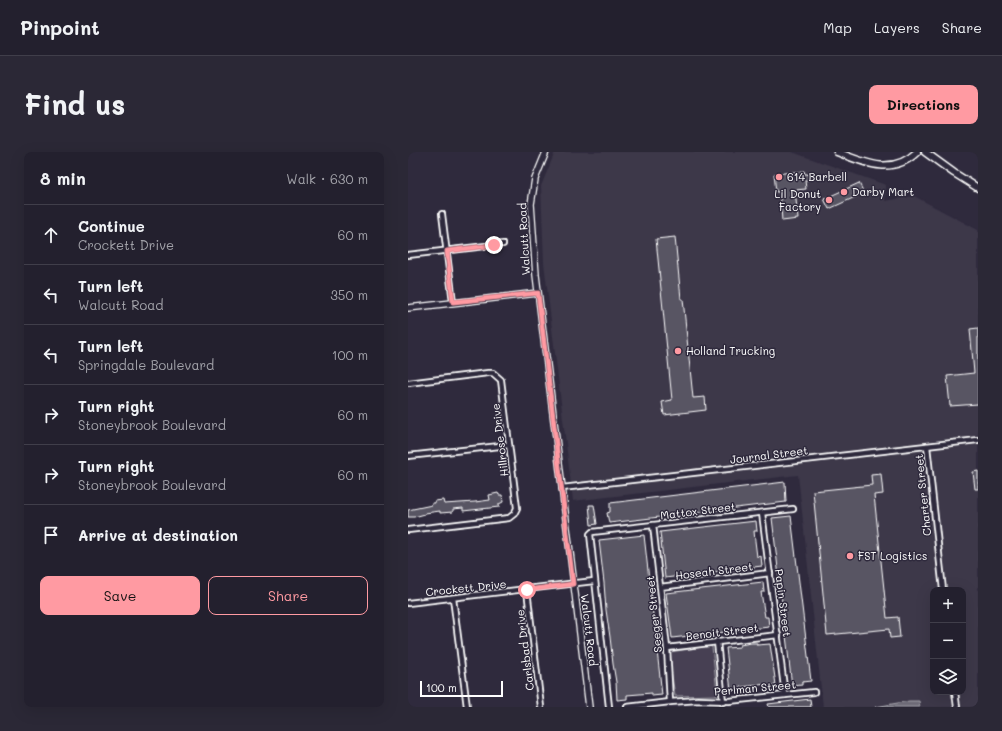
<!DOCTYPE html>
<html lang="en">
<head>
<meta charset="utf-8">
<style>
	:root { --surface:#23202e; --page:#2b2836; --text:#f1f3f6; --muted:#a3a3aa; --line:#403e4a; --accent:#ff9aa2 }
	body { margin:0; font-family:Mali,sans-serif; background:var(--page); color:var(--text) }
	.controls { position:absolute; right:12px; bottom:12px; display:grid; overflow:hidden; border-radius:8px; box-shadow:0 4px 16px #0002 }
	.controls button { width:36px; height:36px; display:grid; place-items:center; padding:0; border:0; border-bottom:1px solid var(--line); background:var(--surface); color:var(--text); font:20px sans-serif }
	.scale { position:absolute; left:12px; bottom:10px; width:83px; box-sizing:border-box; padding-left:4px; border:2px solid #fff; border-top:0; font-size:11px; line-height:14px; white-space:nowrap; color:#fff; -webkit-text-stroke:3px #2f2a3d; paint-order:stroke }
	.stop { position:absolute; width:12px; height:12px; margin:-9px; border:3px solid #ff9aa2; border-radius:50%; background:#fff }
	.stop.end { background:#ff9aa2; border-color:#fff; box-shadow:0 1px 4px #0008 }
	.list { margin:0; padding:0; list-style:none }
	h2 { display:flex; justify-content:space-between; align-items:center; height:52px; margin:0; padding:0 16px; font-size:17px }
	h2 small { font-size:13px; font-weight:400; color:var(--muted) }
	.list li { display:grid; grid-template-columns:26px 1fr auto; gap:12px; align-items:center; box-sizing:border-box; height:60px; padding:0 16px; border-top:1px solid var(--line) }
	.list b { display:block; font-size:15px; white-space:nowrap }
	.list p { margin:0; font-size:13px; white-space:nowrap; color:var(--muted) }
	.list em { font-size:13px; font-style:normal; color:var(--muted) }
	.actions { display:flex; gap:8px; padding:12px 16px }
	.actions a { flex:1; padding:9px 0; border:1px solid var(--accent); border-radius:8px; text-align:center; font-size:14px; color:var(--accent) }
	.actions .main { background:var(--accent); color:#111 }
	.icon { flex:none; width:22px; height:22px; fill:none; stroke:currentColor; stroke-width:2; stroke-linecap:round; stroke-linejoin:round }
	.map { position:relative; flex:none; width:570px; height:555px; overflow:hidden; border-radius:8px }
	header { display:flex; align-items:center; gap:24px; box-sizing:border-box; height:56px; padding:0 20px; background:var(--surface); border-bottom:1px solid var(--line) }
	header strong { font-size:19px }
	nav { display:flex; gap:22px; margin-inline-start:auto; font-size:14px }
	.intro { display:flex; align-items:center; justify-content:space-between; box-sizing:border-box; height:96px; padding:0 24px }
	h1 { margin:0; font-size:28px }
	.button { padding:10px 18px; border-radius:8px; background:var(--accent); color:#111; font-size:14px; font-weight:700 }
	main { display:flex; gap:24px; padding:0 24px }
	aside { flex:1; background:var(--surface); border-radius:8px; box-shadow:0 4px 16px #0002 }
	.map>svg:first-child { display:block }
</style>
</head>
<body>
<header>
<strong>Pinpoint</strong>
<nav><a>Map</a><a>Layers</a><a>Share</a></nav>
</header>
<div class="intro"><h1>Find us</h1><a class="button">Directions</a></div>
<main>
<aside>
<h2>8 min<small>Walk · 630 m</small></h2>
<ul class="list">
<li><svg class="icon" aria-label="ahead" viewBox="0 0 24 24"><path d="M12 20V5M6 11l6-6 6 6"/></svg><div><b>Continue</b><p>Crockett Drive</p></div><em>60 m</em></li>
<li><svg class="icon" aria-label="left" viewBox="0 0 24 24"><path d="M17 20v-9H6M10 6l-5 5 5 5"/></svg><div><b>Turn left</b><p>Walcutt Road</p></div><em>350 m</em></li>
<li><svg class="icon" aria-label="left" viewBox="0 0 24 24"><path d="M17 20v-9H6M10 6l-5 5 5 5"/></svg><div><b>Turn left</b><p>Springdale Boulevard</p></div><em>100 m</em></li>
<li><svg class="icon" aria-label="right" viewBox="0 0 24 24"><path d="M7 20v-9h11M14 6l5 5-5 5"/></svg><div><b>Turn right</b><p>Stoneybrook Boulevard</p></div><em>60 m</em></li>
<li><svg class="icon" aria-label="right" viewBox="0 0 24 24"><path d="M7 20v-9h11M14 6l5 5-5 5"/></svg><div><b>Turn right</b><p>Stoneybrook Boulevard</p></div><em>60 m</em></li>
<li><svg class="icon" aria-label="arrive" viewBox="0 0 24 24"><path d="M6 21V4h12l-3 4 3 4H6"/></svg><div><b>Arrive at destination</b></div></li>
</ul>
<div class="actions"><a class="main">Save</a><a>Share</a></div>
</aside>
<div class="map">
<svg width="570" height="555" viewBox="0 0 570 555">
	<rect width="100%" height="100%" fill="#2f2a3d"/>
	<filter id="ink" filterUnits="userSpaceOnUse"><feTurbulence type="fractalNoise" baseFrequency=".025" numOctaves="2"/><feDisplacementMap in="SourceGraphic" scale="8" xChannelSelector="R" yChannelSelector="G"/><feConvolveMatrix kernelMatrix="1 2 1 2 8 2 1 2 1" color-interpolation-filters="sRGB"/></filter>
	<g filter="url(#ink)">
		<!-- built -->
		<path fill="#3c3749" fill-rule="evenodd" d="M147,0H384L478,33L477,49L506,44L570,78V555H415L390,323L165,349L136,111L133,34ZM525,438H555V540H525Z"/>
		<!-- green -->
		<path fill="#464152" stroke="#a2a0a8" d="M302,494L304,495L309,540L308,543L267,544L261,503L262,500Z"/>
		<!-- water -->
		<path fill="#6d6a77" stroke="#a7a6ad" d="M501,549H511L512,555H467Z"/>
		<!-- building -->
		<g fill="#595564" stroke="#fff">
			<path d="M396,19L397,22H400L401,28H397L398,37L387,38L390,67L374,69L372,40H368L366,22Z"/>
			<path d="M451,31L456,41L421,57L416,47Z"/>
			<path d="M267,85L273,147H275L285,246L297,245L298,258L256,263L254,250L264,248L248,87Z"/>
			<path d="M570,176V252L542,254L539,224L566,221L562,177Z"/>
			<path d="M570,319V337H567L565,320Z"/>
			<path d="M473,322L475,342L466,343L479,466L490,465L492,485L482,486L481,477L419,483L405,339L464,333L463,323Z"/>
			<path d="M377,330L378,350L201,371L199,361L202,360V351Z"/>
			<path d="M90,341L91,343H94L95,350L91,352V355L55,359V356L45,357V360L32,361V359L17,361V362L6,365H0V358L24,353V351H27V349L35,348L36,352L67,350L82,348L81,343Z"/>
			<path d="M181,353H186L189,372L183,373Z"/>
			<path d="M383,364L403,529L394,530V533L384,534L364,366Z"/>
			<path d="M348,369L349,379H346L347,389L349,405L353,404L354,414L257,426L252,380Z"/>
			<path d="M236,383L254,543L244,544V541L219,543V547L209,548L208,530L205,512L202,485L198,458L196,431L191,388Z"/>
			<path d="M355,430L356,440H353L357,465H360L361,475L264,486L258,441Z"/>
			<path d="M343,491H349V493L362,492L368,533L359,534V532L333,535V538L323,539L318,496L332,495V493Z"/>
			<path d="M402,547L403,555H361L360,552Z"/>
		</g>
		<g fill="none" stroke-linecap="round" stroke-linejoin="round">
			<!-- minor casing -->
			<g stroke="#fff" stroke-width="8">
				<g id="minor">
					<path d="M34,62L45,150"/>
					<path d="M0,103L95,92"/>
					<path d="M0,231L80,221H85L93,228L109,356L106,362L101,366L0,378"/>
					<path d="M519,294L535,438"/>
					<path d="M0,304L101,293"/>
					<path d="M154,336L570,288"/>
					<path d="M354,361L377,543"/>
					<path d="M245,373L259,496L262,550"/>
					<path d="M252,435L362,421"/>
					<path d="M119,438L133,555"/>
					<path d="M45,446L59,555"/>
					<path d="M0,451L186,429"/>
					<path d="M309,489L315,550"/>
					<path d="M259,496L370,483"/>
					<path d="M547,540L549,555"/>
					<path d="M201,555L182,382L184,380L385,357"/>
					<path d="M219,555L262,550L290,548L321,549L406,540"/>
				</g>
			</g>
			<!-- tertiary casing -->
			<g stroke="#fff" stroke-width="8">
				<g id="tertiary">
					<path d="M138,0L127,27L123,52L128,123L181,555"/>
					<path d="M0,156L130,141"/>
				</g>
			</g>
			<!-- secondary casing -->
			<g stroke="#fff" stroke-width="9">
				<g id="secondary">
					<path d="M429,0C457,11 484,24 509,0"/>
					<path d="M517,0L546,21L570,36"/>
				</g>
			</g>
			<!-- minor -->
			<use href="#minor" stroke="#2f2a3d" stroke-width="4.5"/>
			<!-- tertiary -->
			<use href="#tertiary" stroke="#2f2a3d" stroke-width="5.5"/>
			<!-- secondary -->
			<use href="#secondary" stroke="#2f2a3d" stroke-width="6"/>
		</g>
	</g>
	<g fill="none" stroke-linecap="round" stroke-linejoin="round" filter="url(#ink)">
		<!-- route -->
		<path stroke="#ff9aa2" stroke-width="5" d="M86,93L39,99L45,150L130,141L165,432L119,438"/>
	</g>
	<!-- markers -->
	<g fill="#ff9aa2" stroke="#2f2a3d" stroke-width="1.5">
		<circle cx="371" cy="25" r="4"/>
		<circle cx="436" cy="40" r="4"/>
		<circle cx="421" cy="48" r="4"/>
		<circle cx="270" cy="199" r="4"/>
		<circle cx="442" cy="404" r="4"/>
	</g>
	<g text-anchor="middle" stroke-width="3" stroke-linejoin="round" paint-order="stroke">
		<!-- poi labels -->
		<g font-size="11" fill="#fff" stroke="#2f2a3d" text-anchor="start">
			<text x="379" y="29">614 Barbell</text>
			<text x="444" y="44">Darby Mart</text>
			<text x="413" y="46" text-anchor="end">Lil Donut<tspan x="413" dy="13">Factory</tspan></text>
			<text x="278" y="203">Holland Trucking</text>
			<text x="450" y="408">FST Logistics</text>
		</g>
		<!-- street labels -->
		<g font-size="11" fill="#fff" stroke="#2f2a3d">
			<text transform="translate(116 87) rotate(-93)" y="4">Walcutt Road</text>
			<text transform="translate(92 288) rotate(-97)" y="4">Hillrose Drive</text>
			<text transform="translate(361 303) rotate(-7)" y="4">Journal Street</text>
			<text transform="translate(515 343) rotate(-96)" y="4">Charter Street</text>
			<text transform="translate(290 359) rotate(-7)" y="4">Mattox Street</text>
			<text transform="translate(306 419) rotate(-7)" y="4">Hoseah Street</text>
			<text transform="translate(58 436) rotate(-6)" y="4">Crockett Drive</text>
			<text transform="translate(375 451) rotate(83)" y="4">Papin Street</text>
			<text transform="translate(246 462) rotate(-96)" y="4">Seeger Street</text>
			<text transform="translate(181 478) rotate(83)" y="4">Walcutt Road</text>
			<text transform="translate(314 480) rotate(-7)" y="4">Benoit Street</text>
			<text transform="translate(117 498) rotate(-97)" y="4">Carlsbad Drive</text>
			<text transform="translate(347 536) rotate(-5)" y="4">Perlman Street</text>
		</g>
	</g>
</svg>
<div class="controls">
<button>+</button>
<button>−</button>
<button><svg class="icon" aria-label="layers" viewBox="0 0 24 24"><path d="M12 4l9 5-9 5-9-5zM3 14l9 5 9-5"/></svg></button>
</div>
<div class="scale">100 m</div>
<div class="stop" style="left:119px;top:438px"></div>
<div class="stop end" style="left:86px;top:93px"></div>
</div>
</main>
</body>
</html>
